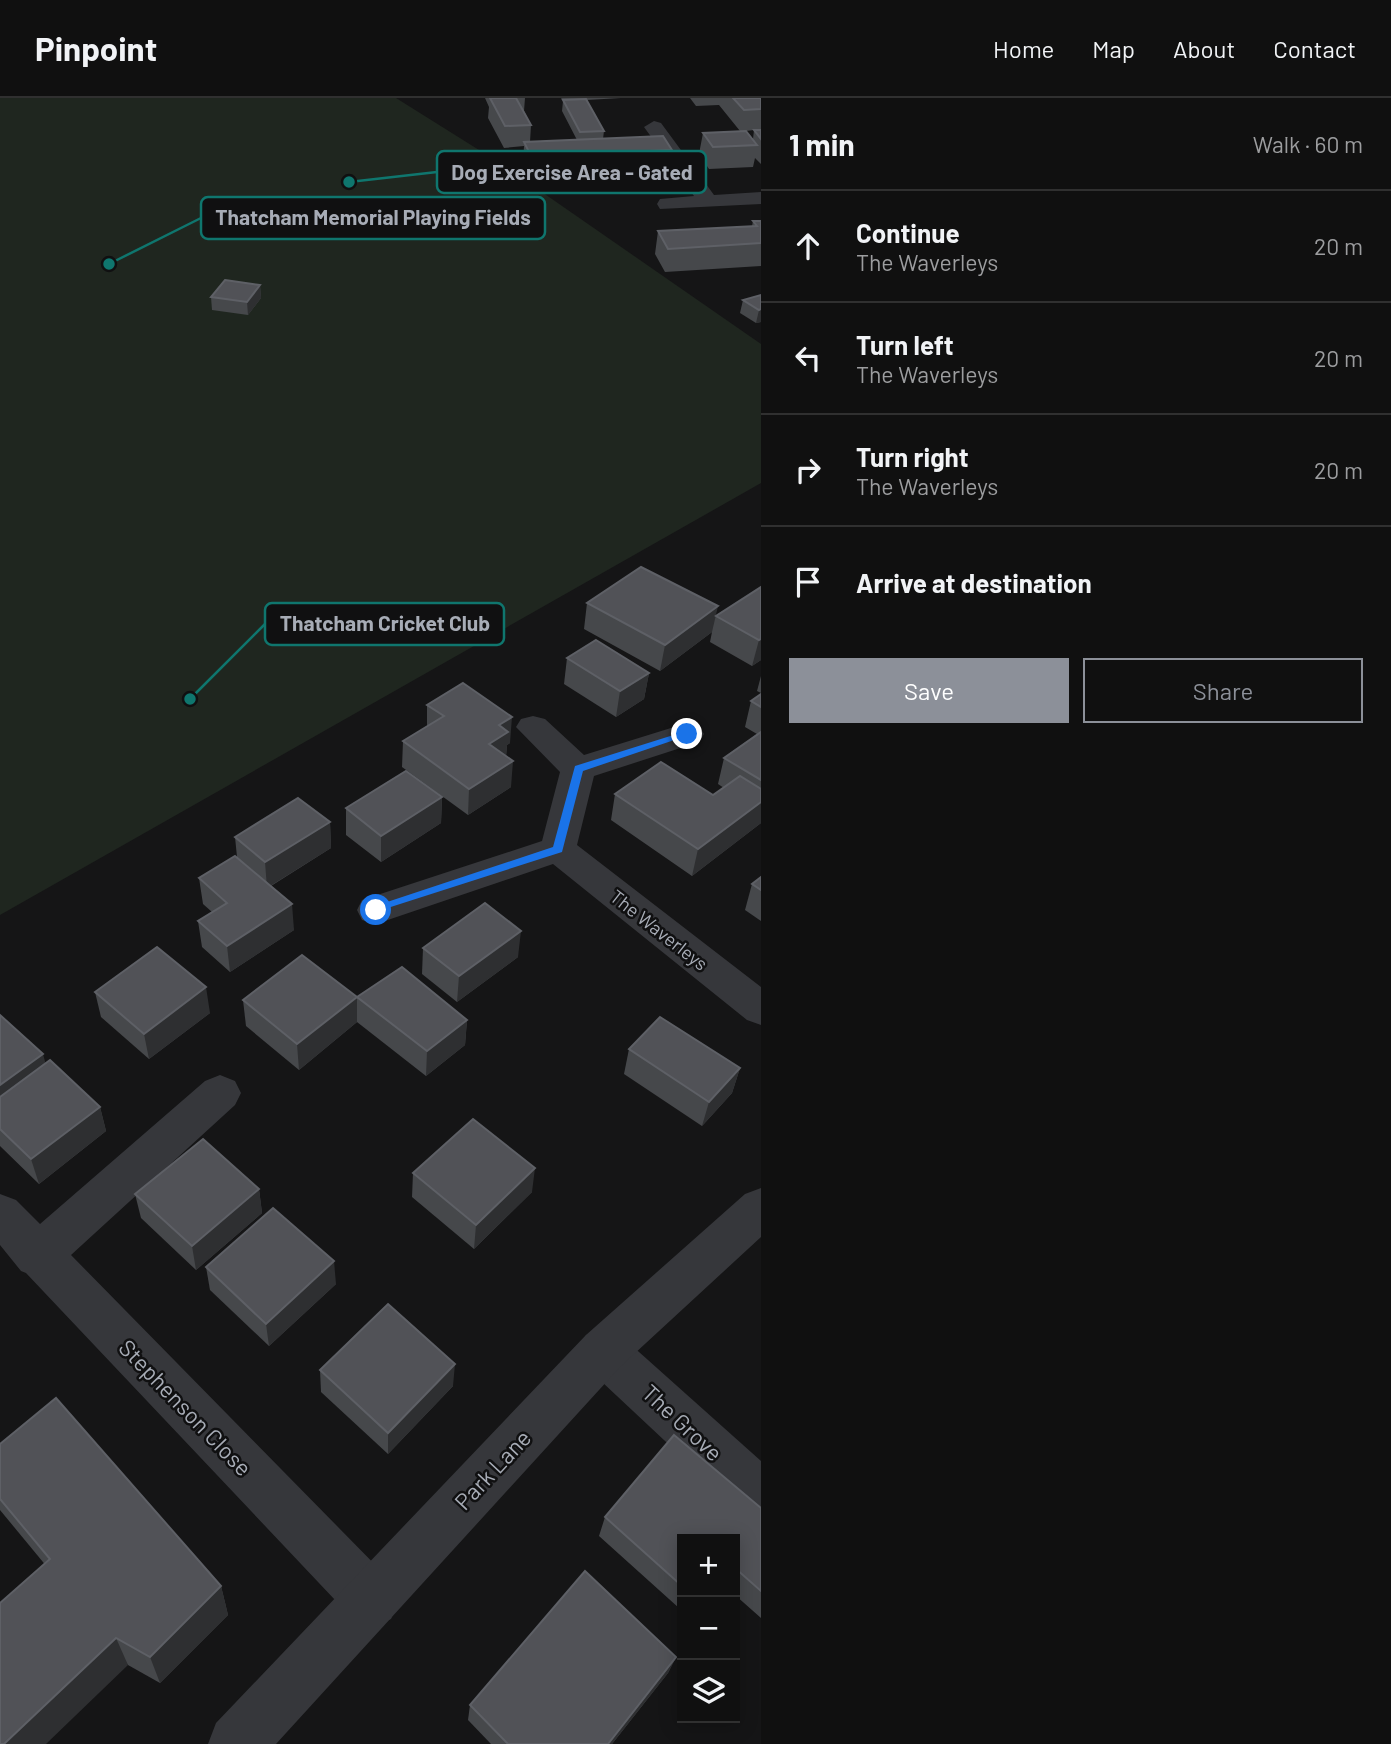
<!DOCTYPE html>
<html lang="en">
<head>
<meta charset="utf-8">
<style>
	:root { --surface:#101010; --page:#191919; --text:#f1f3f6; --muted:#9c9d9f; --line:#303030; --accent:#8c9099 }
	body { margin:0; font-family:Barlow,sans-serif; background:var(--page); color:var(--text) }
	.controls { position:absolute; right:21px; bottom:21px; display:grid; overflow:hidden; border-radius:0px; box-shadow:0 4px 18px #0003 }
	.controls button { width:63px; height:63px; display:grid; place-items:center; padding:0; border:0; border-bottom:2px solid var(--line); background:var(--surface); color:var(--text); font:35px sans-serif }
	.stop { position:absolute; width:21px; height:21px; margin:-16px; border:5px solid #1a73e8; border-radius:50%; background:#fff }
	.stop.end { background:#1a73e8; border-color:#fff; box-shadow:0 2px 7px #0008 }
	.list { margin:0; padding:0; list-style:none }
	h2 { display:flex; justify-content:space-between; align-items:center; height:91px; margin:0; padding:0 28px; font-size:30px }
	h2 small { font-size:23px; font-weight:400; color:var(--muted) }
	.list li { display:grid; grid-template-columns:46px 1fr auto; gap:21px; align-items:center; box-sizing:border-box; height:112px; padding:0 28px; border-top:2px solid var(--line) }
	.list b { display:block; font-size:26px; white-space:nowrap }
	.list p { margin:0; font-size:23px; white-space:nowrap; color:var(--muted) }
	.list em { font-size:23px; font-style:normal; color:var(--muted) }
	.actions { display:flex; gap:14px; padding:21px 28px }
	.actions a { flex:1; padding:16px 0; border:2px solid var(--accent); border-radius:0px; text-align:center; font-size:24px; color:var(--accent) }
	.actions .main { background:var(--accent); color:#fff }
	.icon { flex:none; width:38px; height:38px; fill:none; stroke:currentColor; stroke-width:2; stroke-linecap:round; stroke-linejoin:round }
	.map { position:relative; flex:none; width:761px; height:1646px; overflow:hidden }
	header { display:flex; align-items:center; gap:42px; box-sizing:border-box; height:98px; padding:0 35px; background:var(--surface); border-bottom:2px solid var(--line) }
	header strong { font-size:33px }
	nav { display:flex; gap:38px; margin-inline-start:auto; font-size:24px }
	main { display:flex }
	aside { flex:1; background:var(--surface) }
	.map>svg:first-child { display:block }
</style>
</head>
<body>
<header>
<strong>Pinpoint</strong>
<nav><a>Home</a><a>Map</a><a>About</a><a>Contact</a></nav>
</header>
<main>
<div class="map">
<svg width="761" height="1646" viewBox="0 0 761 1646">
	<rect width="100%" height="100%" fill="#151516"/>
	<!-- green -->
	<path fill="#1f261f" d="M0,0H396L503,67L761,246V385L0,817Z"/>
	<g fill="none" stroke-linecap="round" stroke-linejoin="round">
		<!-- minor -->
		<g fill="#36373b" fill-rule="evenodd">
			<path d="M654,23L661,25L714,97L761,94V106L660,111L657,106L660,101L694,98L644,29Z"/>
			<path d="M533,618L545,621L584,657L687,625L699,628L704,636L699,644L594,678L577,747L761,889V927L747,922L553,766L376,826L362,822L357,812L362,802L542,743L560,674L516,629L521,621Z"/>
			<path d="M220,977L235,983L241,995L235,1007L71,1157L391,1483L399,1502L391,1521L372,1529L353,1521L26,1175L21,1173L0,1147V1096L16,1102L40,1126L205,983Z"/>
			<path d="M603,1230L620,1237L761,1363V1424L743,1416L586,1269L579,1253L586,1237Z"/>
		</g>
		<!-- tertiary -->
		<path fill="#36373b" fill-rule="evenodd" d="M761,1090V1139L620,1269L276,1646H208L216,1625L586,1237L745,1096Z"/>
	</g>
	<!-- wall -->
	<g fill="#46484b" fill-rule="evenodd">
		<path d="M485,0H525L524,13L531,27L530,44L577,42L562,13L563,3L561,0H621L587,2L604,33L603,41L672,52L669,74L529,80L523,66L524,48L504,50L488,20L489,9Z"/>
		<path d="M690,0H761V66L755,60L753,69L709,71L699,56L703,35L740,33L719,7L696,8ZM754,32L753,41L746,33Z"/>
		<path d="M753,123H761V168L665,174L655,156L658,133L752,128Z"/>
		<path d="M260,187L261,200L248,217L212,212L211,199Z"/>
		<path d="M761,197V224L756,225L740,215L743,202Z"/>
		<path d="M761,489V562L752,568L710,544L712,534L660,573L584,531L587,505L716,518Z"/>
		<path d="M567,560L649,575L644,601L616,619L564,586Z"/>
		<path d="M761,578V595L757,593Z"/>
		<path d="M761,596V725L692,778L611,722L615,696L713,697L724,690L718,686L724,660L757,636L745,629L751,603Z"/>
		<path d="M427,607L510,645L507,647L506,658L511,689L468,717L402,669L403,643L427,628Z"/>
		<path d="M442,699L441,725L381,764L346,737V710Z"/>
		<path d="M330,724L331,750L271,788L294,832L230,874L202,849L198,823L212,814L203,806L199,780L237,759L235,739Z"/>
		<path d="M761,779V823L745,812L752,786Z"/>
		<path d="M423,850L518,859L457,904L422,876Z"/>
		<path d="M95,894L210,915L149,961L101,919Z"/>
		<path d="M357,899L467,922L465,947L426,978L357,924Z"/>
		<path d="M243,902L357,924L299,972L246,928Z"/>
		<path d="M0,917L45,966L100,1009L106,1033L39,1086L0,1048Z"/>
		<path d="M629,951L740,970L732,995L702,1028L624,976Z"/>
		<path d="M413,1075L532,1094L474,1151L412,1099Z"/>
		<path d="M259,1091L262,1115L196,1172L141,1120L135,1096Z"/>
		<path d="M206,1169L336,1186L269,1248L210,1192Z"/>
		<path d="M320,1272L453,1288L388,1356L321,1294Z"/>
		<path d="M0,1346L221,1488L228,1517L160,1585L128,1567L0,1412Z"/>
		<path d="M761,1410V1520L735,1497V1441H682V1506L679,1510L599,1438L605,1419Z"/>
		<path d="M676,1559L668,1575L612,1646H491L468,1622L470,1607Z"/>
	</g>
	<!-- shaded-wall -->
	<g fill="#2e2f31">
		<path d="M260,187L261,200L248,217L247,204Z"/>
		<path d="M761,211V224L756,225L759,212Z"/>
		<path d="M718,508L712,534L660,573L665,547Z"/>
		<path d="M761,541V562L752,568L759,542Z"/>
		<path d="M649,575L644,601L616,619L620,593Z"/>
		<path d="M512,619L510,645L507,647L506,660L489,646L499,627Z"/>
		<path d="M513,663L511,689L468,717L469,691Z"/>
		<path d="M442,699L441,725L381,764V738Z"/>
		<path d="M761,704V725L692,778L698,751Z"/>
		<path d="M330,724L331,750L267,790L265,764Z"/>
		<path d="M292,806L294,832L230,874L227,848Z"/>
		<path d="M521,833L518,859L457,904L459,878Z"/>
		<path d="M206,889L210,915L149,961L144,936Z"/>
		<path d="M357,899V924L299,972L297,946Z"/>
		<path d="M467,922L465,947L426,978L427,953Z"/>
		<path d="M43,956L50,982L0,1018V987Z"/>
		<path d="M740,970L732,995L702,1028L709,1004Z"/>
		<path d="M100,1009L106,1033L39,1086L31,1061Z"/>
		<path d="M535,1070L532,1094L474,1151L476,1127Z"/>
		<path d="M259,1091L262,1115L196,1172L192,1148Z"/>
		<path d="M334,1163L336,1186L269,1248L266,1226Z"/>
		<path d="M455,1266L453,1288L388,1356V1335Z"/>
		<path d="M221,1488L228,1517L160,1585L150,1559Z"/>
		<path d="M116,1540L128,1567L46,1646H4Z"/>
		<path d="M676,1559L668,1575L612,1646H608Z"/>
	</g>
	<!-- building -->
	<g fill="#515257" stroke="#5e6066" stroke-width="2">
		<path d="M490,0H516L531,27L505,28Z"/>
		<path d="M733,0H761V11L744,12Z"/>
		<path d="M586,1L604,33L580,34L563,2Z"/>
		<path d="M754,32H761V41Z"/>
		<path d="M746,33L757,47L713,49L703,35Z"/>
		<path d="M663,38L672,52L531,58L524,44Z"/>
		<path d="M753,123H761V145L668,151L658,133L757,128Z"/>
		<path d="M225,182L260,187L247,204L211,199Z"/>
		<path d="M761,197V211L759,212L743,202Z"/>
		<path d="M641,469L718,508L665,547L587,505Z"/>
		<path d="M761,489V541L759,542L716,518Z"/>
		<path d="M596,542L649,575L620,593L567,560Z"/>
		<path d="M463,585L512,619L499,627L508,634L489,646L513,663L469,691L403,643L444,618L427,607Z"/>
		<path d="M761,596V609L751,603Z"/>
		<path d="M761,634V682L724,660Z"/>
		<path d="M661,664L713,697L740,678L761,691V704L698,751L615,696Z"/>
		<path d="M406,673L442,699L381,738L346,710Z"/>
		<path d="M298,700L330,724L265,764L235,739Z"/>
		<path d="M235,758L292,806L227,848L198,823L227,805L199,780Z"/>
		<path d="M761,779V792L752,786Z"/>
		<path d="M485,805L521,833L459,878L423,850Z"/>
		<path d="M157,849L206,889L144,936L95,894Z"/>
		<path d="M302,857L357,899L297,946L243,902Z"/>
		<path d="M402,869L467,922L427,953L357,899Z"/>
		<path d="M0,917L43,956L0,987Z"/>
		<path d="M660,919L740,970L709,1004L629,951Z"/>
		<path d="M50,962L100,1009L31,1061L0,1031V999Z"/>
		<path d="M473,1021L535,1070L476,1127L413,1075Z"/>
		<path d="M203,1041L259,1091L192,1148L135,1096Z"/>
		<path d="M273,1110L334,1163L266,1226L206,1169Z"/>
		<path d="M388,1206L455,1266L388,1335L320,1272Z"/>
		<path d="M56,1300L221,1488L150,1559L116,1540L4,1646H0V1505L50,1461L0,1401V1346Z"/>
		<path d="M674,1337L761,1410V1493L735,1470V1441H682V1488L605,1419Z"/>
		<path d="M585,1473L676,1559L608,1646H508L470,1607Z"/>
	</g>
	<!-- route -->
	<path fill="#1a73e8" d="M683,634L692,636L583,673L562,754L372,815V809L553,749L575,668Z"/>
	<g text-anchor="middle" stroke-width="5" stroke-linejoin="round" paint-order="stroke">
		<!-- street labels -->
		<g font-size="19" fill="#a7acb6" stroke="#101011">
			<text transform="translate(659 832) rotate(38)" y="7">The Waverleys</text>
		</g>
		<!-- near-street labels -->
		<g font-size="23" fill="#a7acb6" stroke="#101011">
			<text transform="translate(185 1310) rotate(46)" y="8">Stephenson Close</text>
			<text transform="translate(682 1325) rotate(43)" y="8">The Grove</text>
			<text transform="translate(493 1372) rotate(-47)" y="8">Park Lane</text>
		</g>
	</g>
	<!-- callouts -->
	<path fill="none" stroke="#0f766e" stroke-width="2.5" d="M349 84L437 74M109 166L201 120M190 601L265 526"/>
	<g fill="#0f766e" stroke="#101011" stroke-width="2.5">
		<circle cx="349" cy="84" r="7"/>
		<circle cx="109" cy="166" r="7"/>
		<circle cx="190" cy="601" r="7"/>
	</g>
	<g fill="#101011" stroke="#0f766e" stroke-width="2.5">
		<rect x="437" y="53" width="269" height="42" rx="7"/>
		<rect x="201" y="99" width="344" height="42" rx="7"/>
		<rect x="265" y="505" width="239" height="42" rx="7"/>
	</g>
	<g font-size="21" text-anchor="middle" font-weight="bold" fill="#a7acb6">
		<text x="572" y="82">Dog Exercise Area - Gated</text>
		<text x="373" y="127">Thatcham Memorial Playing Fields</text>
		<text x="385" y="533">Thatcham Cricket Club</text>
	</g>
</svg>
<div class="controls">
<button>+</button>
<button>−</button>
<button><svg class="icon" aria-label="layers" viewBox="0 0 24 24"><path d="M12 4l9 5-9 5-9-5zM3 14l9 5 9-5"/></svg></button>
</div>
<div class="stop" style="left:376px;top:812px"></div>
<div class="stop end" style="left:687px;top:636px"></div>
</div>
<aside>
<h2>1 min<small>Walk · 60 m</small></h2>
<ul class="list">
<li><svg class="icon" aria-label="ahead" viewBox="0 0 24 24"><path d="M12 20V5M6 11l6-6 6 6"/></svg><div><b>Continue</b><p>The Waverleys</p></div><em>20 m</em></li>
<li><svg class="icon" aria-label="left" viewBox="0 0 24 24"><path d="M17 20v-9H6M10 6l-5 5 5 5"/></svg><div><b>Turn left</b><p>The Waverleys</p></div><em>20 m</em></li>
<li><svg class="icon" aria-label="right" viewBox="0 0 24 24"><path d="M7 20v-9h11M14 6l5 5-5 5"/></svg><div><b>Turn right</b><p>The Waverleys</p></div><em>20 m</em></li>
<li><svg class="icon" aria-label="arrive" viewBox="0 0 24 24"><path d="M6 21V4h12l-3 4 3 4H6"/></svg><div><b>Arrive at destination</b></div></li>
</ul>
<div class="actions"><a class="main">Save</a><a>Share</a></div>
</aside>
</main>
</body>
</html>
